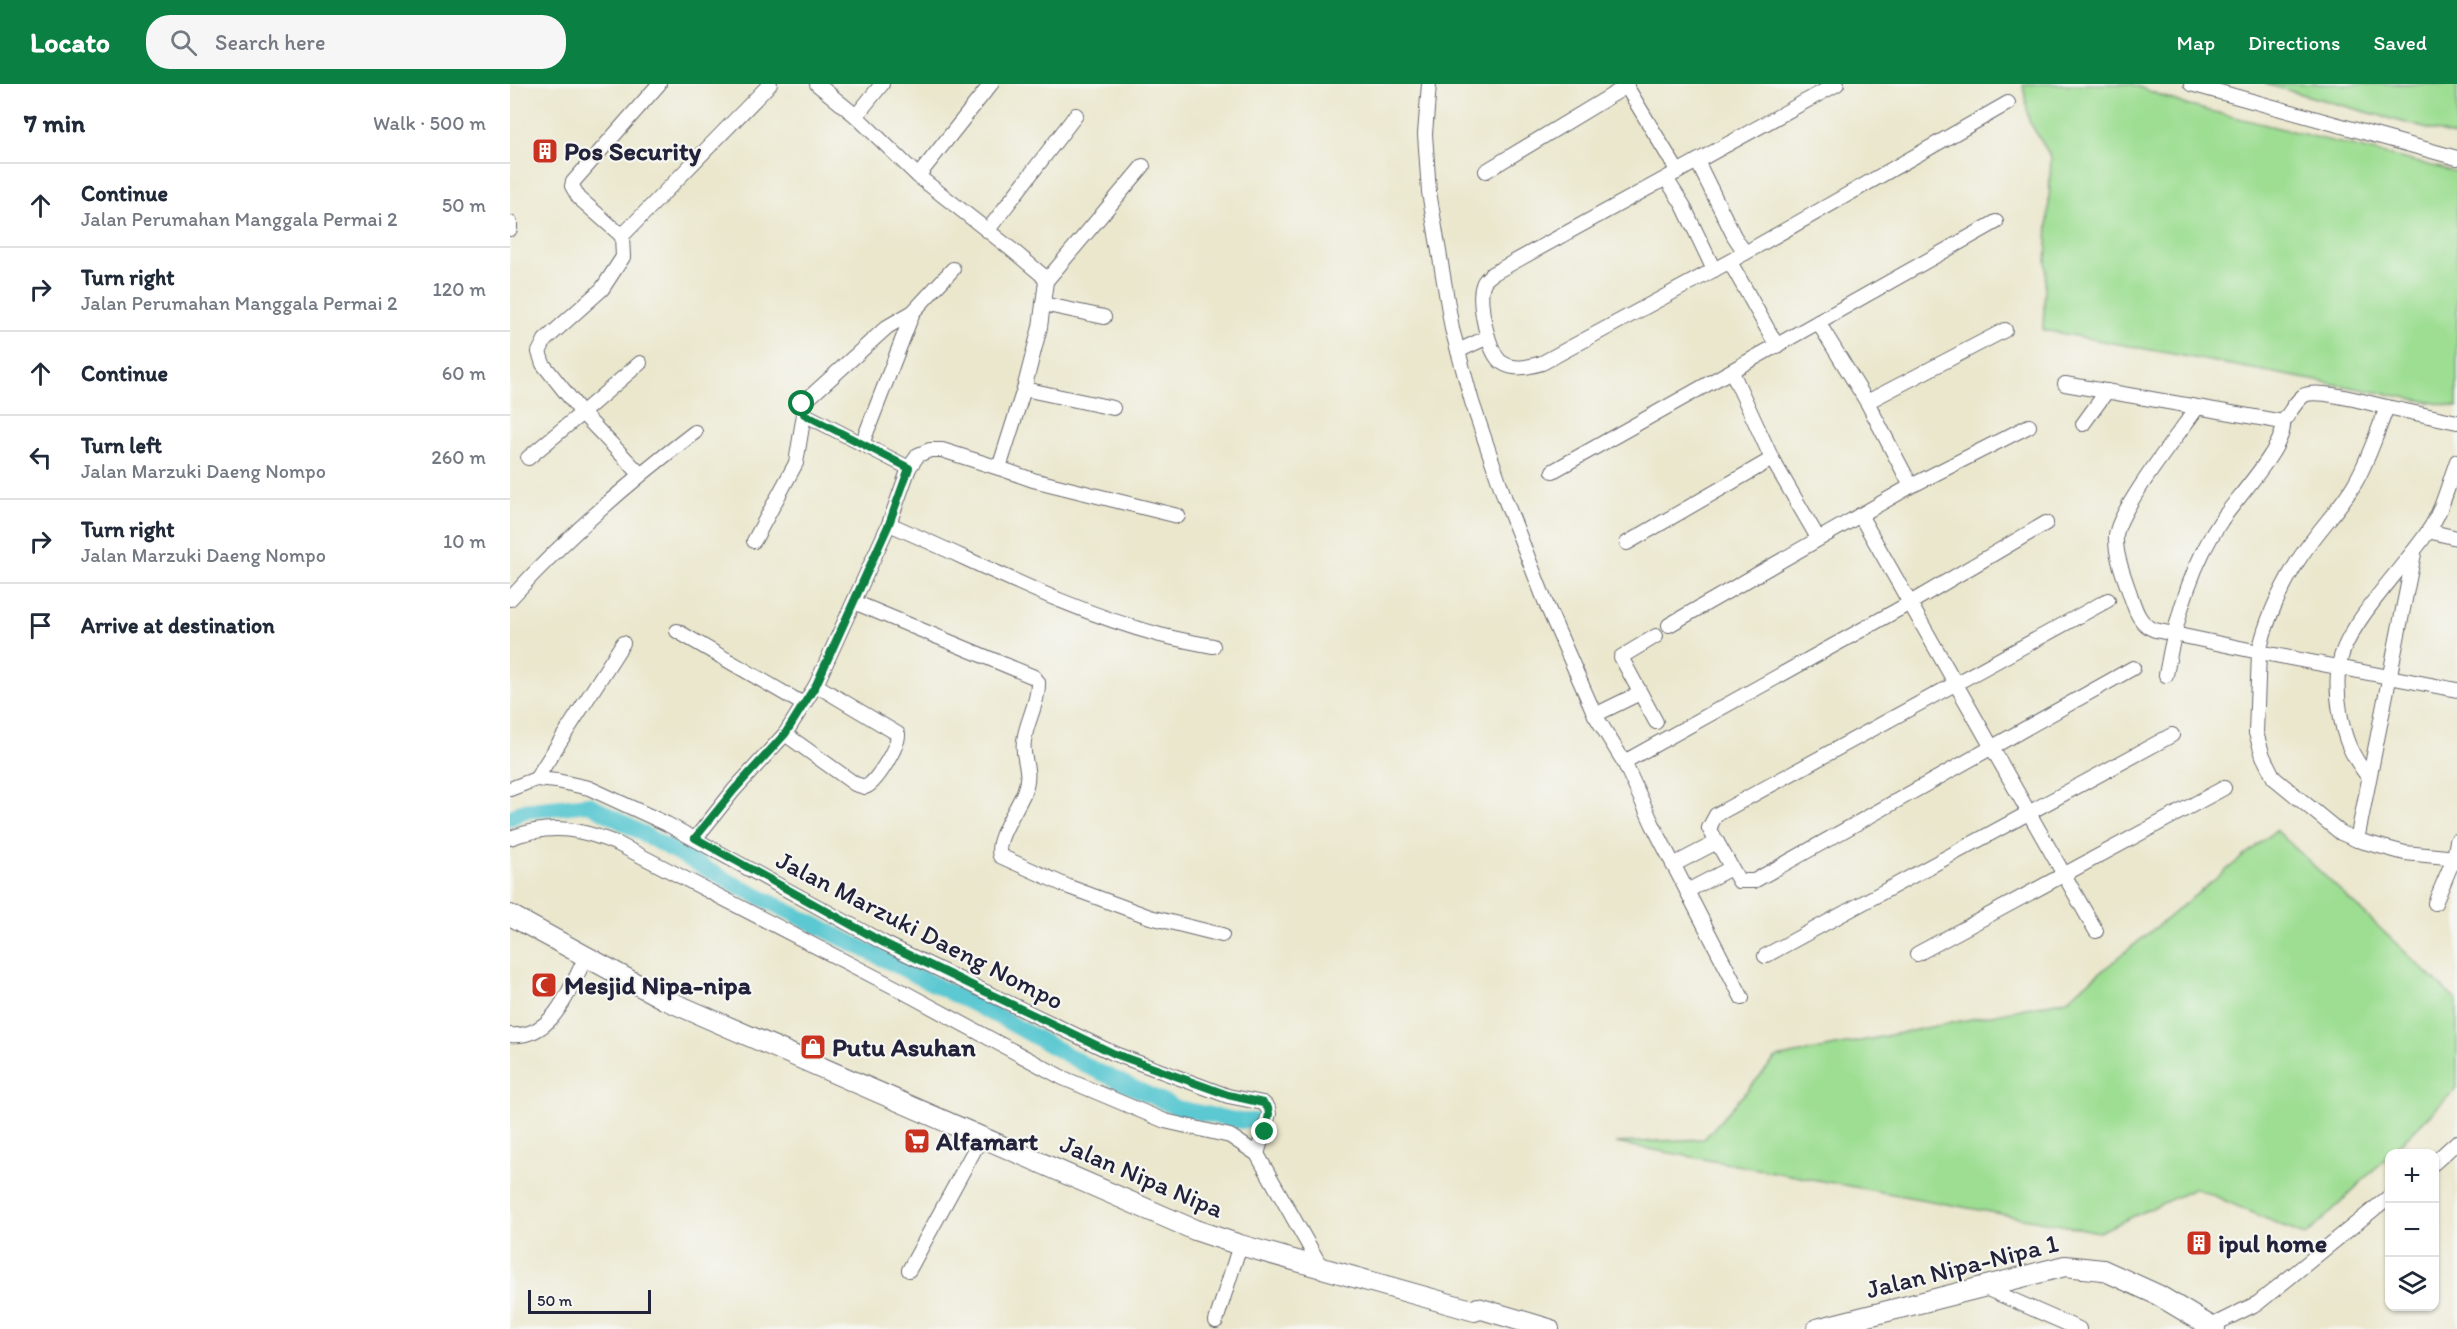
<!DOCTYPE html>
<html lang="en">
<head>
<meta charset="utf-8">
<style>
	:root { --surface:#fff; --page:#f6f6f7; --text:#1f2937; --muted:#747a83; --line:#e0e1e3; --accent:#0b8043 }
	body { margin:0; font-family:Itim,sans-serif; background:var(--page); color:var(--text) }
	.controls { position:absolute; right:18px; bottom:18px; display:grid; overflow:hidden; border-radius:12px; box-shadow:0 2px 4px #0004 }
	.controls button { width:54px; height:54px; display:grid; place-items:center; padding:0; border:0; border-bottom:2px solid var(--line); background:var(--surface); color:var(--text); font:30px sans-serif }
	.scale { position:absolute; left:18px; bottom:15px; width:123px; box-sizing:border-box; padding-left:6px; border:3px solid #22223b; border-top:0; font-size:16px; line-height:21px; white-space:nowrap; color:#22223b; -webkit-text-stroke:4px #f6f6f2; paint-order:stroke }
	.stop { position:absolute; width:18px; height:18px; margin:-14px; border:4px solid #0b8043; border-radius:50%; background:#fff }
	.stop.end { background:#0b8043; border-color:#fff; box-shadow:0 2px 6px #0008 }
	.list { margin:0; padding:0; list-style:none }
	h2 { display:flex; justify-content:space-between; align-items:center; height:78px; margin:0; padding:0 24px; font-size:26px }
	h2 small { font-size:20px; font-weight:400; color:var(--muted) }
	.list li { display:grid; grid-template-columns:39px 1fr auto; gap:18px; align-items:center; box-sizing:border-box; height:84px; padding:0 24px; border-top:2px solid var(--line) }
	.list b { display:block; font-size:22px; white-space:nowrap }
	.list p { margin:0; font-size:20px; white-space:nowrap; color:var(--muted) }
	.list em { font-size:20px; font-style:normal; color:var(--muted) }
	.icon { flex:none; width:33px; height:33px; fill:none; stroke:currentColor; stroke-width:2; stroke-linecap:round; stroke-linejoin:round }
	.map { position:relative; flex:none; width:1947px; height:1245px; overflow:hidden }
	header { display:flex; align-items:center; gap:36px; box-sizing:border-box; height:84px; padding:0 30px; background:var(--accent); color:#fff }
	header strong { font-size:28px }
	nav { display:flex; gap:33px; margin-inline-start:auto; font-size:21px }
	.search { width:420px; height:54px; background:var(--page); display:flex; align-items:center; gap:15px; box-sizing:border-box; padding:0 21px; border-radius:24px; color:var(--muted); font-size:22px }
	main { display:flex }
	aside { flex:1; background:var(--surface) }
	.map>svg:first-child { display:block }
</style>
</head>
<body>
<header>
<strong>Locato</strong>
<div class="search"><svg class="icon" aria-label="search" viewBox="0 0 24 24"><circle cx="10" cy="10" r="6"/><path d="M15 15l6 6"/></svg>Search here</div>
<nav><a>Map</a><a>Directions</a><a>Saved</a></nav>
</header>
<main>
<aside>
<h2>7 min<small>Walk · 500 m</small></h2>
<ul class="list">
<li><svg class="icon" aria-label="ahead" viewBox="0 0 24 24"><path d="M12 20V5M6 11l6-6 6 6"/></svg><div><b>Continue</b><p>Jalan Perumahan Manggala Permai 2</p></div><em>50 m</em></li>
<li><svg class="icon" aria-label="right" viewBox="0 0 24 24"><path d="M7 20v-9h11M14 6l5 5-5 5"/></svg><div><b>Turn right</b><p>Jalan Perumahan Manggala Permai 2</p></div><em>120 m</em></li>
<li><svg class="icon" aria-label="ahead" viewBox="0 0 24 24"><path d="M12 20V5M6 11l6-6 6 6"/></svg><div><b>Continue</b></div><em>60 m</em></li>
<li><svg class="icon" aria-label="left" viewBox="0 0 24 24"><path d="M17 20v-9H6M10 6l-5 5 5 5"/></svg><div><b>Turn left</b><p>Jalan Marzuki Daeng Nompo</p></div><em>260 m</em></li>
<li><svg class="icon" aria-label="right" viewBox="0 0 24 24"><path d="M7 20v-9h11M14 6l5 5-5 5"/></svg><div><b>Turn right</b><p>Jalan Marzuki Daeng Nompo</p></div><em>10 m</em></li>
<li><svg class="icon" aria-label="arrive" viewBox="0 0 24 24"><path d="M6 21V4h12l-3 4 3 4H6"/></svg><div><b>Arrive at destination</b></div></li>
</ul>
</aside>
<div class="map">
<svg width="1947" height="1245" viewBox="0 0 1947 1245">
	<rect width="100%" height="100%" fill="#f6f6f2"/>
	<filter id="ink" filterUnits="userSpaceOnUse"><feTurbulence type="fractalNoise" baseFrequency=".0167" numOctaves="2"/><feDisplacementMap in="SourceGraphic" scale="12" xChannelSelector="R" yChannelSelector="G"/><feConvolveMatrix kernelMatrix="1 2 1 2 8 2 1 2 1" color-interpolation-filters="sRGB"/></filter>
	<filter id="wash" filterUnits="userSpaceOnUse"><feTurbulence type="fractalNoise" baseFrequency=".008" numOctaves="4" result="noise"/><feDisplacementMap in="SourceGraphic" scale="24" xChannelSelector="R" yChannelSelector="G"/><feGaussianBlur stdDeviation="1.35" result="paint"/><feColorMatrix in="noise" values="0 0 0 0 0 0 0 0 0 0 0 0 0 0 0 0 0 1.4 0 .05"/><feComposite in="paint" operator="in"/></filter>
	<g filter="url(#wash)">
		<rect width="100%" height="100%" fill="#ebe7cd"/>
		<!-- green -->
		<g fill="#9ede93" stroke="#608067" stroke-width="1.5">
			<path d="M1513,0H1621L1676,21L1947,88V323L1533,246L1541,73L1519,37Z"/>
			<path d="M1755,0H1947V53Z"/>
			<path d="M1766,746L1947,917V1004L1796,1152L1686,1104L1589,1148L1106,1059L1194,1055L1266,974L1556,916Z"/>
		</g>
		<g fill="none" stroke-linecap="round" stroke-linejoin="round">
			<!-- canal -->
			<path stroke="#5bc8d2" stroke-width="16" d="M0,734L13,727L79,720L224,800L491,934L581,984L667,1024L730,1037H746"/>
		</g>
	</g>
	<g filter="url(#ink)">
		<g fill="none" stroke-linecap="round" stroke-linejoin="round">
			<!-- street casing -->
			<g stroke="#68676e" stroke-width="16">
				<g id="street">
					<path d="M307,0L346,32L372,0"/>
					<path d="M919,0L915,50L919,108L942,245L962,318L995,415L1037,522L1085,631L1114,678L1143,741L1232,914"/>
					<path d="M1115,0L1168,88"/>
					<path d="M1327,0L982,190C978,194 974,196 973,201C967,216 978,268 991,278C1004,287 1018,283 1032,279L1235,169L1498,19"/>
					<path d="M1681,0L1947,74"/>
					<path d="M346,32L408,92L501,165L531,190L536,197L530,243L514,305"/>
					<path d="M1187,77L1224,152L1235,169"/>
					<path d="M976,87L1117,2"/>
					<path d="M408,92L481,0"/>
					<path d="M1157,96L1173,121L1204,186"/>
					<path d="M0,139V145"/>
					<path d="M478,146L566,31"/>
					<path d="M112,152L260,0"/>
					<path d="M1220,178L1267,262"/>
					<path d="M536,197L633,82"/>
					<path d="M533,220L594,233"/>
					<path d="M1308,238L1357,318L1401,402"/>
					<path d="M948,267L978,253"/>
					<path d="M130,279L72,329L33,280L29,268L35,256L92,205L113,173L112,152L69,114L62,102L63,98L149,0"/>
					<path d="M1222,288L1262,375L1308,454"/>
					<path d="M1555,300L1773,338C1777,361 1725,416 1711,437C1680,482 1665,538 1656,591"/>
					<path d="M1357,318L1495,246"/>
					<path d="M1877,323L1947,338"/>
					<path d="M1687,324C1669,349 1608,426 1606,452C1605,471 1614,492 1620,510C1625,525 1629,540 1645,546L1749,568L1746,649L1753,672L1764,694L1831,749L1847,756L1895,769L1947,774"/>
					<path d="M1773,338C1779,330 1785,318 1793,312C1806,303 1861,320 1877,323C1867,348 1859,375 1845,399C1828,428 1803,451 1786,480C1769,508 1756,536 1749,568L1947,606"/>
					<path d="M1573,340L1597,307"/>
					<path d="M352,360L403,228"/>
					<path d="M18,374L72,329L130,390"/>
					<path d="M399,384L294,330L291,321L377,243L403,228L443,185"/>
					<path d="M489,384L523,396L668,432"/>
					<path d="M1043,387L1486,138"/>
					<path d="M1350,431L1586,847"/>
					<path d="M379,440C468,478 556,526 650,551C667,555 685,559 703,562"/>
					<path d="M1918,447L1947,454"/>
					<path d="M244,457L286,379L294,330"/>
					<path d="M1117,459L1262,375"/>
					<path d="M0,515C56,453 119,398 185,348"/>
					<path d="M1598,516L1206,731L1199,744L1229,797H1244L1623,584"/>
					<path d="M344,518L524,593L528,598C529,618 516,638 514,657C511,676 523,685 514,708C508,724 484,756 490,772L559,803L640,833L712,851"/>
					<path d="M1159,541L1401,402L1519,342"/>
					<path d="M167,547L293,620"/>
					<path d="M1146,552L1111,573L1146,638"/>
					<path d="M1085,631L1130,609"/>
					<path d="M275,650L345,700L355,703C366,700 389,661 388,650L306,601"/>
					<path d="M1114,678L1400,519L1536,439"/>
					<path d="M1859,694C1842,672 1834,656 1830,628C1827,610 1826,590 1831,573C1842,535 1894,483 1917,449C1932,428 1938,401 1947,377"/>
					<path d="M26,695L113,559"/>
					<path d="M0,705L26,695L47,697L79,704L157,740L374,859L605,970L718,1012L753,1019L758,1024L759,1030L747,1070"/>
					<path d="M0,754C41,739 68,744 108,760L390,906L553,994L655,1037L720,1052L747,1070L811,1183"/>
					<path d="M185,755L224,706L275,650L306,601L379,440L399,384L408,371L420,366H432L489,384L514,305L603,324"/>
					<path d="M1847,756L1904,470"/>
					<path d="M1163,781L1207,758"/>
					<path d="M1177,807L1221,784"/>
					<path d="M1925,819L1944,774L1947,757"/>
					<path d="M1407,870L1714,704"/>
					<path d="M1255,872L1662,651"/>
					<path d="M0,951C44,955 59,905 76,873"/>
					<path d="M1924,1079L1947,1058"/>
					<path d="M399,1186L472,1052"/>
					<path d="M1473,1203L1569,1245"/>
					<path d="M706,1237L730,1161"/>
					<path d="M1701,1242L1748,1219L1880,1112"/>
				</g>
			</g>
			<!-- secondary casing -->
			<g stroke="#68676e" stroke-width="22">
				<g id="secondary">
					<path d="M0,831L154,915L685,1146L730,1161L965,1227L968,1224L1039,1245"/>
					<path d="M1307,1245L1555,1182L1593,1186L1648,1211L1705,1245"/>
				</g>
			</g>
			<!-- street -->
			<use href="#street" stroke="#fff" stroke-width="14"/>
			<!-- secondary -->
			<use href="#secondary" stroke="#fff" stroke-width="20"/>
		</g>
	</g>
	<g fill="none" stroke-linecap="round" stroke-linejoin="round" filter="url(#ink)">
		<!-- route -->
		<path stroke="#0b8043" stroke-width="8" d="M292,320L291,321L294,330L399,384L379,440L306,601L275,650L224,706L185,754L374,859L605,970L718,1011L753,1019L758,1024L759,1030L755,1048"/>
	</g>
	<!-- icons -->
	<defs>
		<g id="building-square" transform="scale(1.35)"><rect x="-9" y="-9" width="18" height="18" rx="4" fill="#c8321e" stroke="#f6f6f2"/><path d="M-4-6H4V6H1V3H-1V6H-4ZM-2.5-4.3h1.7v1.8h-1.7ZM.8-4.3h1.7v1.8H.8ZM-2.5-1h1.7V.8h-1.7ZM.8-1h1.7V.8H.8Z" fill="#fff"/></g>
		<g id="mosque-square" transform="scale(1.35)"><rect x="-9" y="-9" width="18" height="18" rx="4" fill="#c8321e" stroke="#f6f6f2"/><path d="M3.5-4.9A6 6 0 1 0 3.5 4.9A5 5 0 1 1 3.5-4.9Z" fill="#fff"/></g>
		<g id="shop-square" transform="scale(1.35)"><rect x="-9" y="-9" width="18" height="18" rx="4" fill="#c8321e" stroke="#f6f6f2"/><path d="M-5-2.5h2.3a2.7 3.5 0 0 1 5.4 0H5L5.5 6h-11ZM-1.5-2.5h3a1.5 2.3 0 0 0-3 0Z" fill="#fff"/></g>
		<g id="supermarket-square" transform="scale(1.35)"><rect x="-9" y="-9" width="18" height="18" rx="4" fill="#c8321e" stroke="#f6f6f2"/><path d="M-6-5.5h2.5l.6 2H6L4.5 2H-2.5L-4.4-4H-6ZM-1.5 3.2a1.3 1.3 0 1 0 .1 0ZM3 3.2a1.3 1.3 0 1 0 .1 0Z" fill="#fff"/></g>
	</defs>
	<g fill-rule="evenodd">
		<use href="#building-square" x="35" y="67"/>
		<use href="#mosque-square" x="34" y="901"/>
		<use href="#shop-square" x="303" y="963"/>
		<use href="#supermarket-square" x="407" y="1057"/>
		<use href="#building-square" x="1689" y="1159"/>
	</g>
	<g text-anchor="middle" stroke-width="4.5" stroke-linejoin="round" paint-order="stroke">
		<!-- poi labels -->
		<g font-size="26" font-weight="bold" fill="#22223b" stroke="#f6f6f2" text-anchor="start">
			<text x="54" y="76">Pos Security</text>
			<text x="54" y="910">Mesjid Nipa-nipa</text>
			<text x="322" y="972">Putu Asuhan</text>
			<text x="426" y="1066">Alfamart</text>
			<text x="1708" y="1168">ipul home</text>
		</g>
		<!-- street labels -->
		<g font-size="26" fill="#22223b" stroke="#f6f6f2">
			<text transform="translate(410 846) rotate(27)" y="9">Jalan Marzuki Daeng Nompo</text>
			<text transform="translate(632 1092) rotate(23)" y="9">Jalan Nipa Nipa</text>
			<text transform="translate(1452 1182) rotate(-14)" y="9">Jalan Nipa-Nipa 1</text>
		</g>
	</g>
</svg>
<div class="controls">
<button>+</button>
<button>−</button>
<button><svg class="icon" aria-label="layers" viewBox="0 0 24 24"><path d="M12 4l9 5-9 5-9-5zM3 14l9 5 9-5"/></svg></button>
</div>
<div class="scale">50 m</div>
<div class="stop" style="left:292px;top:320px"></div>
<div class="stop end" style="left:755px;top:1048px"></div>
</div>
</main>
</body>
</html>
